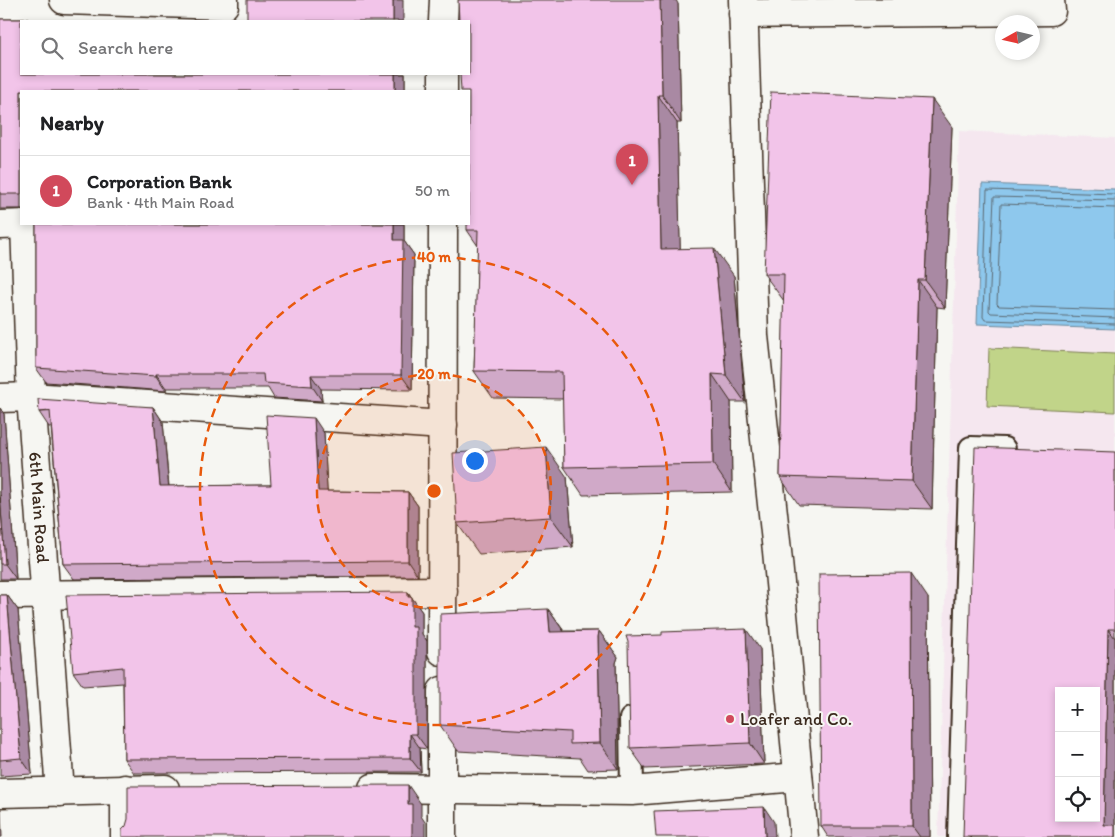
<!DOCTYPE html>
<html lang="en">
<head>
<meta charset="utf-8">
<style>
	:root { --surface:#fff; --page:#f6f6f6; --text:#202124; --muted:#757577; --line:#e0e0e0; --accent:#d1495b }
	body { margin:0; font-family:Itim,sans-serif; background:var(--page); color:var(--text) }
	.controls { position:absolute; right:15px; bottom:15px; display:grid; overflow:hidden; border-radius:0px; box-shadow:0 2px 8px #0003 }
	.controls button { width:45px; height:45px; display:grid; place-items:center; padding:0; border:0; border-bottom:1px solid var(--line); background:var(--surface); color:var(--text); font:25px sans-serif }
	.compass { position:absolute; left:995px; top:15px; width:45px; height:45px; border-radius:50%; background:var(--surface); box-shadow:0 2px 8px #0003; rotate:262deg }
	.you { position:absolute; left:474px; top:460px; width:18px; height:18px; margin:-12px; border:4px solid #fff; border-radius:50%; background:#1a73e8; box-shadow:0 0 0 8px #1a73e833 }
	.badge { display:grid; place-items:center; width:32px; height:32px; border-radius:50%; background:var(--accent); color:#fff; font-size:16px; font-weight:700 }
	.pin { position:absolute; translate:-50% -41px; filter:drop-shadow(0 1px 2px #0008) }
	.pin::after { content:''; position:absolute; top:26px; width:18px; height:15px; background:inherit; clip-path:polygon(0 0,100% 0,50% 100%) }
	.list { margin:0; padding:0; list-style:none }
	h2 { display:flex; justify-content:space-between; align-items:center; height:65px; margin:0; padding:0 20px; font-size:21px }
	h2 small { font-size:16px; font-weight:400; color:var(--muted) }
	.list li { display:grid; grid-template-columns:32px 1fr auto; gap:15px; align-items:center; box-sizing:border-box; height:70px; padding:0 20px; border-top:1px solid var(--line) }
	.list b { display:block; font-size:19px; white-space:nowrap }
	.list p { margin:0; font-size:16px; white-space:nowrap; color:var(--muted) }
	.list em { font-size:16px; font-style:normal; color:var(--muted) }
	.icon { flex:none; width:28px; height:28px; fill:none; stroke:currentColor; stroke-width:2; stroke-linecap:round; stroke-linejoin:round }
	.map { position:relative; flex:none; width:1115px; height:837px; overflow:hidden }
	.search { position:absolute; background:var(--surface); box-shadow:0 2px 8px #0003; left:20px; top:20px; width:450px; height:55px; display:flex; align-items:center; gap:12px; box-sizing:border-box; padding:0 18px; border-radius:0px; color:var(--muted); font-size:19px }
	.panel { position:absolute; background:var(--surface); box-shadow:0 2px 8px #0003; left:20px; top:90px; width:450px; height:135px; border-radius:0px }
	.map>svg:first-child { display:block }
</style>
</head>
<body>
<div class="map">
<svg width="1115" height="837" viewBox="0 0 1115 837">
	<rect width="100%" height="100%" fill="#f6f6f2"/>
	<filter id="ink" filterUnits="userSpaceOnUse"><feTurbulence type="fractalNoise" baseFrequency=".02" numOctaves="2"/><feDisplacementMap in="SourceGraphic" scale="10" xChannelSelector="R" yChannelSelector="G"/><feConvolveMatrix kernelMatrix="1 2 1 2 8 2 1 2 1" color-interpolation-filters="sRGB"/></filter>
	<g filter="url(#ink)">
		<!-- built -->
		<path fill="#f5e7ef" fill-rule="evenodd" d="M959,131L1115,138V837H938ZM1059,691H1096V818H1059Z"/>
		<!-- green -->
		<path fill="#c1d489" stroke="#7e7f54" d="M989,348L1115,354V412L987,406Z"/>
		<!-- water -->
		<path fill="#8ec8ed" stroke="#6d899a" d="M982,184L1115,189V329L977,324Z"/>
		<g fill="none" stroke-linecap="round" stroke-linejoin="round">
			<!-- shore -->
			<g stroke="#5c6971" stroke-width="1">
				<path d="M1115,194L987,190L983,317L985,320L1115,324"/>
				<path d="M1115,200L994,197L989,311L991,313L1115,318"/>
				<path d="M1115,208L1001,204L997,304L999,306L1115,310"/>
			</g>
			<!-- service casing -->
			<g stroke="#3b2a1e" stroke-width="26">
				<g id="service">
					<path d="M631,719L632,791"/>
					<path d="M959,837L971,448L1004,449"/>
				</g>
			</g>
			<!-- minor casing -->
			<g stroke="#3b2a1e" stroke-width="31">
				<g id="minor">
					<path d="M64,0L224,5V0"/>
					<path d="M743,0L754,336L777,551L804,837"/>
					<path d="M743,14L1051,11L1050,0"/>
					<path id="s1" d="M25,224L31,397L60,792"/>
					<path d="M0,225L26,224"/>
					<path d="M0,398L31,397L443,425"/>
					<path d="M0,595L443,591"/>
					<path d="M373,788L632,791L798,777"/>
					<path d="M0,793L165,789"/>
					<path d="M125,837V789"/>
				</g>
			</g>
			<!-- tertiary casing -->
			<g stroke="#3b2a1e" stroke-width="31">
				<g id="tertiary">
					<path d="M443,21L444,0"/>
					<path d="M443,91V74"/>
					<path d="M442,651L443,224"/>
					<path d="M442,837V691"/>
				</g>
			</g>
			<!-- service -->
			<use href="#service" stroke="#f6f6f2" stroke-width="22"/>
			<!-- minor -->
			<use href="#minor" stroke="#f6f6f2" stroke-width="28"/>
			<!-- tertiary -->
			<use href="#tertiary" stroke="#f6f6f2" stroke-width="28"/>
		</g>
		<!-- wall -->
		<g fill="#d0a9c8" stroke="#3b2a1e">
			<path d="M678,4L681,123H677L680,249L734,276L745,402H731L732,492L583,495L564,467L563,399L493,398L474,371L478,246L467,230Z"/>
			<path d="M0,19H28L29,21H21V74H405V91H21V209H0Z"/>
			<path d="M952,127L945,308L937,307L932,509L799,505L780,477L784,301L764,274Z"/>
			<path d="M36,224H404V241L414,255L412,390L321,389L322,401L274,398L268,388H166V391L46,382L36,368Z"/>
			<path d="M153,407L163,422L169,486L271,485L324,433L327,491L408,492L418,506V576L74,579L63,564L51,427H49L39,412Z"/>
			<path d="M0,408L4,414L16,579H0Z"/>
			<path d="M1115,452V837H963Z"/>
			<path d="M567,477L573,547L479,554L457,523Z"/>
			<path d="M408,592L422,612V634L427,641V749L420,748L421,772L134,773L124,759L123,683L83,686L73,672Z"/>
			<path d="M0,595H7L18,610L32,774L0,776Z"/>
			<path d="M928,598L930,837H828L821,826Z"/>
			<path d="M548,609L564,631H599L618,657L616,663L618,769L588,770L580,758L458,751L440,725Z"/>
			<path d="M760,649L764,764L645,769L630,748Z"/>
		</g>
		<!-- shaded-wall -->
		<g fill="#a989a3" stroke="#3b2a1e">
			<rect x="393" y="0" width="10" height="21"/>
			<path d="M660,0H676L678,4L681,123L662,95Z"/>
			<rect x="395" y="74" width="10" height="17"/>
			<path d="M658,95L677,123L681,276L661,249Z"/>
			<path d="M932,99L952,127L945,308L925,280Z"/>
			<path d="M394,224H404V241L414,255L412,390L401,375L394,240Z"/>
			<path d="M714,248L734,276L745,402L726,375Z"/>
			<path d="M918,280L937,307L932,509L912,481Z"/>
			<path d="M156,374L166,388V391L156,376Z"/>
			<path d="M712,374L731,402L732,492L713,464Z"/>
			<path d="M311,375L321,389L322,401L312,386Z"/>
			<path d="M153,407L163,422L170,501L160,486Z"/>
			<path d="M0,408L4,414L16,579L5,564L0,495Z"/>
			<path d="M314,418L324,433L328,506L318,491Z"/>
			<path d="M546,447L567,477L573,547L551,517Z"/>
			<path d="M408,492L418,506V576L408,561Z"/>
			<path d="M911,573L928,598L930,837H920L912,826Z"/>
			<path d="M408,592L422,612V634L427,641V749L416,734Z"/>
			<path d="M7,595L18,610L32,774L21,758Z"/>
			<path d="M548,609L567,636L550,632Z"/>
			<path d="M746,629L760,649L764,764L750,743Z"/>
			<path d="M1108,629L1115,638V837L1104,825Z"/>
			<path d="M599,631L618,657L616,663L618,769L600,743L598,637Z"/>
			<path d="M410,734L420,748L421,772L410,758Z"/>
			<path d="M408,785L421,804V816L425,822V837H412L408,804Z"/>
			<path d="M764,807L774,822L775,837H765Z"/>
			<path d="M0,808L1,809L2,837H0Z"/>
		</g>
		<!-- building -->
		<g fill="#f2c4e9" stroke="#3b2a1e" fill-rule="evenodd">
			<rect x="247" y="0" width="146" height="21"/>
			<path d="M458,0H660L662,95H658L661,249L714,248L726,375L712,374L713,464L564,467L562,372L474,371L478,230H467V224H469V91H461L460,74H469V21H459Z"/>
			<path d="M0,19H28V21H21V74H395V91H21V194H0Z"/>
			<path d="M771,92L932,99L925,280H918L912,481L780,477L784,274H764Z"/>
			<path d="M36,224H394V240H403L401,375H311L312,386L264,383L263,374H156V376L36,368Z"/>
			<path d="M38,399L153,407L160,486L271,485L266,415L314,418L318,491L408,492V561L63,564L50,411L39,412Z"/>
			<path d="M546,447L551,517L457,523L453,453Z"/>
			<path d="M975,447L1115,452V629H1108L1104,825H1115V837H963ZM1059,691H1096V818H1059Z"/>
			<path d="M0,495L5,564H0Z"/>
			<path d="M911,573L912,826H821L819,574Z"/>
			<path d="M408,592V597H412V627H416V734H410V758L124,759L123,667L73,672L66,595Z"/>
			<path d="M0,595H7L21,758L0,760Z"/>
			<path d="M548,609L550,632L599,631L598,637L600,743L570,744V732L440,725V614Z"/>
			<path d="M746,629L750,743L630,748L628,642L626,636L662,635V632Z"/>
			<path d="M408,785V804H412V837H122V830L126,826L128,819V786Z"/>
			<path d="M764,807L765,837H656L654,811Z"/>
		</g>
	</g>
	<!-- distance rings -->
	<circle cx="434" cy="491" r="117" fill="#e8590c" fill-opacity=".12"/>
	<g fill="none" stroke="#e8590c" stroke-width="2.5" stroke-dasharray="9 6">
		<circle cx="434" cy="491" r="117"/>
		<circle cx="434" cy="491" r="234"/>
	</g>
	<!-- markers -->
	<circle fill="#d1495b" stroke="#f6f6f2" stroke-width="2" cx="730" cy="719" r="5"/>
	<g text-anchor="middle" stroke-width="4" stroke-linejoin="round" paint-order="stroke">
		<!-- street labels -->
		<g font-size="18" fill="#3b2a1e" stroke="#f6f6f2">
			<text dy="6" stroke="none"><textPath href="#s1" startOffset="284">6th Main Road</textPath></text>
		</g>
		<!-- poi labels -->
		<g font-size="18" fill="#3b2a1e" stroke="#f6f6f2" text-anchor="start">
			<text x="740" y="725">Loafer and Co.</text>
		</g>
	</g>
	<circle cx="434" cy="491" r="8" fill="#e8590c" stroke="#f6f6f2" stroke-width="2.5"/>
	<g font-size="15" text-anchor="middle" font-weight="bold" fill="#e8590c" stroke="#f6f6f2" stroke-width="4" stroke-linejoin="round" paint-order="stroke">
		<text x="434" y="262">40 m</text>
		<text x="434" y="379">20 m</text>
	</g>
</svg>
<div class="controls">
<button>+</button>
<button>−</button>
<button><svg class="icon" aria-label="locate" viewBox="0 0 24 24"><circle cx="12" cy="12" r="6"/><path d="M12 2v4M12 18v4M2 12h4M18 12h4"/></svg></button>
</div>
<svg class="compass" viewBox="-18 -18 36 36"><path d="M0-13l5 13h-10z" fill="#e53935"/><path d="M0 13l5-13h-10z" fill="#757577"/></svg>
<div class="you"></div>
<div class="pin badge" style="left:632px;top:185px">1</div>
<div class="search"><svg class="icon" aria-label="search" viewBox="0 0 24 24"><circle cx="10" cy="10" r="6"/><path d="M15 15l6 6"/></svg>Search here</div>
<section class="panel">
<h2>Nearby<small></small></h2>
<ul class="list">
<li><span class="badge">1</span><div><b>Corporation Bank</b><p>Bank · 4th Main Road</p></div><em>50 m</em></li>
</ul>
</section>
</div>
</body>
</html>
